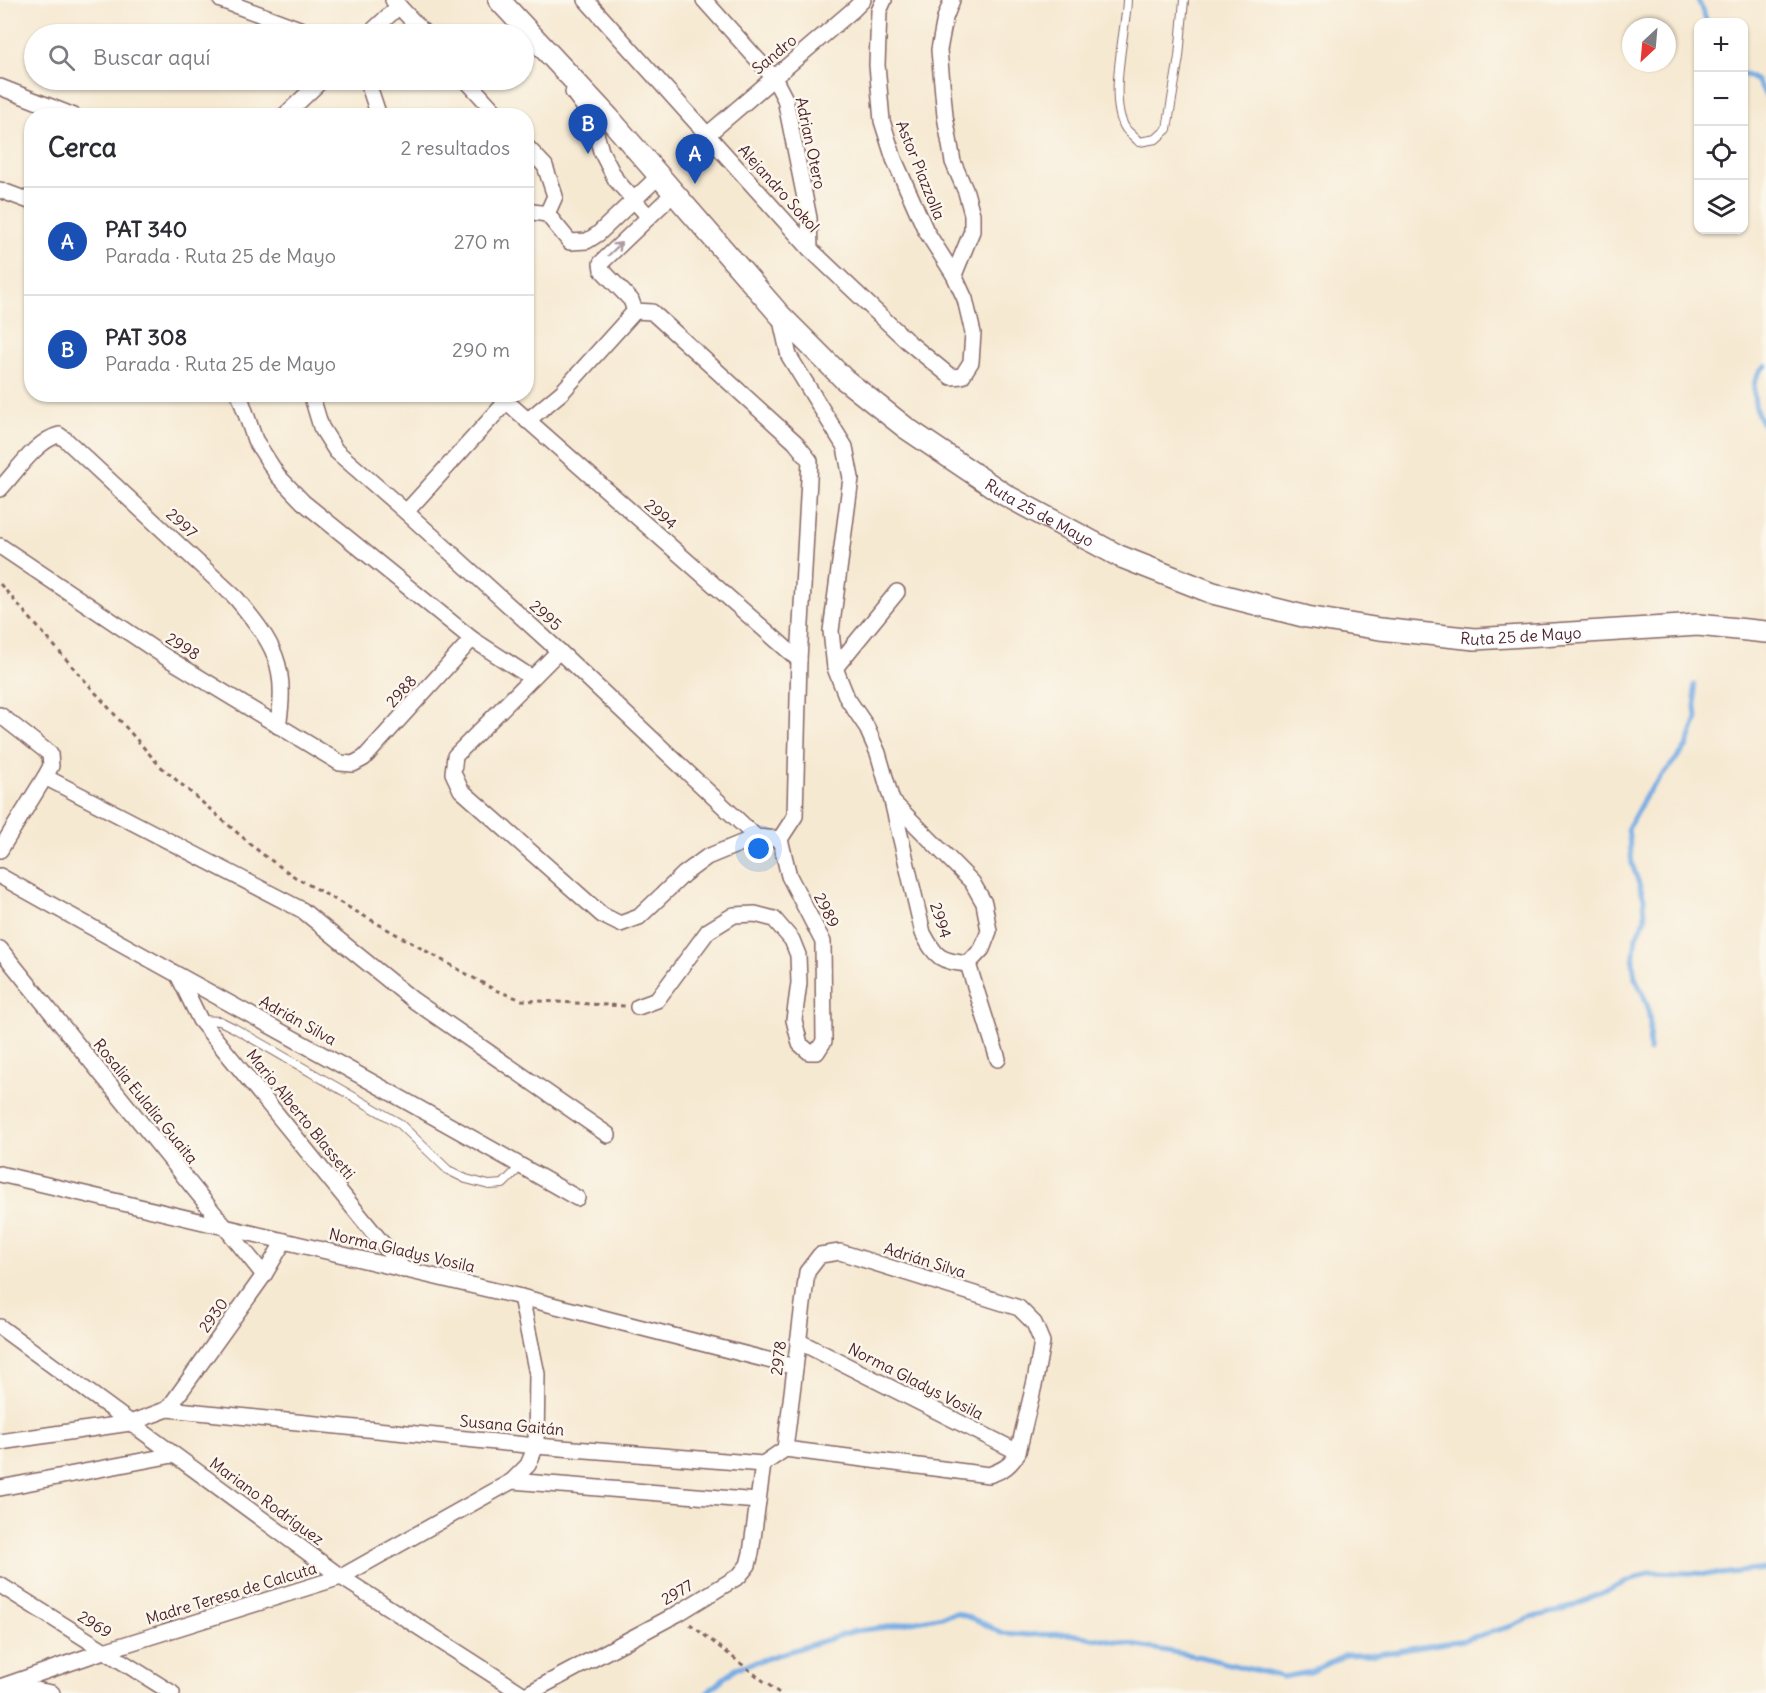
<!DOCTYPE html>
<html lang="es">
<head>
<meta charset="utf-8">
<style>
	:root { --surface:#fff; --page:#f2f2f3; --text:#2b2b33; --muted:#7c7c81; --line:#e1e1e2; --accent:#c8321e }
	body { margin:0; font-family:Delius,sans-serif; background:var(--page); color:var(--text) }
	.controls { position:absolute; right:18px; top:18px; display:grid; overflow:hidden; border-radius:12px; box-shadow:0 2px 4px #0004 }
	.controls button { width:54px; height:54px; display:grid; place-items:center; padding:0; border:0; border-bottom:2px solid var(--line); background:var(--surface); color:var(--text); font:30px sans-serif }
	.compass { position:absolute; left:1622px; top:18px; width:54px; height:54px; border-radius:50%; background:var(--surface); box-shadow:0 2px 4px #0004; rotate:206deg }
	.you { position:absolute; left:759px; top:849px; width:21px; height:21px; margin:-15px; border:4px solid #fff; border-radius:50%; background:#1a73e8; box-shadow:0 0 0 9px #1a73e833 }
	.badge { display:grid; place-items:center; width:39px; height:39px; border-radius:50%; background:var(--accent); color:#fff; font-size:20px; font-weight:700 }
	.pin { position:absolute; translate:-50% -50px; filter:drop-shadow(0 2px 3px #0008) }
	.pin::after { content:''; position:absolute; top:32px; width:21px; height:18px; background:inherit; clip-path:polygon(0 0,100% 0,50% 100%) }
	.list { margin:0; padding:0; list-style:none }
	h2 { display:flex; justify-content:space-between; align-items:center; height:78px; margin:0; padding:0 24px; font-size:26px }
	h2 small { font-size:20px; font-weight:400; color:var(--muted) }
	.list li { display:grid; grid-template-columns:39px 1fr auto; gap:18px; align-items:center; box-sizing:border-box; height:108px; padding:0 24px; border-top:2px solid var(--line) }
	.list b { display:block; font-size:22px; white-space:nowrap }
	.list p { margin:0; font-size:20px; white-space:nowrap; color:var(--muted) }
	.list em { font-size:20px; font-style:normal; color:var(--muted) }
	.icon { flex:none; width:33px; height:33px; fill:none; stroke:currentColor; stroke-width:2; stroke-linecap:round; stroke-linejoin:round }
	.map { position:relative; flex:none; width:1766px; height:1693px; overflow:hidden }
	.search { position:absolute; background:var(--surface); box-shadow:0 2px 4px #0004; left:24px; top:24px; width:510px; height:66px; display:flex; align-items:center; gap:15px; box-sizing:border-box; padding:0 21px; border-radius:33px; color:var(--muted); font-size:22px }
	.panel { position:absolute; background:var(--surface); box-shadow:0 2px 4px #0004; left:24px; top:108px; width:510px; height:294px; border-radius:24px }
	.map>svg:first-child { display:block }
</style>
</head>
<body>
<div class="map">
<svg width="1766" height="1693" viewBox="0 0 1766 1693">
	<rect width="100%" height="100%" fill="#fbf7ec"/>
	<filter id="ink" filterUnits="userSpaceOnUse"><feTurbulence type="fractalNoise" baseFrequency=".0167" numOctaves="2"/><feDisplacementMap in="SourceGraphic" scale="12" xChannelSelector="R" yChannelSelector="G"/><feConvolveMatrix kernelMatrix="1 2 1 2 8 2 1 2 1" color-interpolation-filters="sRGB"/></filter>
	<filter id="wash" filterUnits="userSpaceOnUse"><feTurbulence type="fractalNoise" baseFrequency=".008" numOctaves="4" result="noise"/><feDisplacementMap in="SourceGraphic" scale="24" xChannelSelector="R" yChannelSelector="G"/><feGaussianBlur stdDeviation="1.35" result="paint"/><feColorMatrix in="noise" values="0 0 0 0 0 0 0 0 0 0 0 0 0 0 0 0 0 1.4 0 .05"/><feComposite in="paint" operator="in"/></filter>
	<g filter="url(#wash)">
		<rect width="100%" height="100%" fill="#f6e9d2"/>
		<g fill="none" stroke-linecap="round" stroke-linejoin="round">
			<!-- stream -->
			<g stroke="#75ace4" stroke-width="5">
				<path d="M1698,0L1707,22"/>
				<path d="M1744,74L1757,81L1766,96"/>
				<path d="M1766,366C1746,379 1754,413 1766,429"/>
				<path d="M1649,1051L1650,1022L1647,1003L1635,977L1633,963L1636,937L1645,919L1644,898L1632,864L1628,828L1646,795L1687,746L1697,718L1694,685"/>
				<path d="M706,1693L736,1668L855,1631L887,1627L957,1613L981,1622L1001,1633L1028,1635L1070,1634L1201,1657L1283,1677L1311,1672L1346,1655L1379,1654L1464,1640L1512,1626L1533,1617L1563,1610L1650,1572L1720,1574L1766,1569"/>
			</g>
		</g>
	</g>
	<g filter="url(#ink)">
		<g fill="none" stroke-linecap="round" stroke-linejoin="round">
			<!-- service casing -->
			<g stroke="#866665" stroke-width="10">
				<g id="service">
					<path d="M1127,0C1126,32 1107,102 1126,129C1129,133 1135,137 1139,142L1156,139L1167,129L1179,57L1184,0"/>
					<path d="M201,1020L220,1021L234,1028L399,1123L448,1170L466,1179L489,1185L503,1184L521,1166"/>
				</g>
			</g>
			<!-- minor casing -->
			<g stroke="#866665" stroke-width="18">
				<g id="minor">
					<path d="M221,0L313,34"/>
					<path d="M393,0L425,34"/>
					<path d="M586,0L810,249L907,341L951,377L962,376L971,362L973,333L965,299L954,275L926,231L894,159L882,121L877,65L879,11L884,0"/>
					<path d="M704,0L774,78L785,99L809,218L810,249"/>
					<path d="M952,0L945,18L939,50L945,116L953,162L966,192L972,214V231L954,275"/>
					<path d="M369,34L399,6"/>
					<path d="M367,80L379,116"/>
					<path d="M466,80L499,116"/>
					<path d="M0,87L74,116"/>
					<path d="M573,92L585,108L593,123L601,151L616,180L649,217"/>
					<path d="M284,116L322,80"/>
					<path d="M707,135L854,9L863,0"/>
					<path d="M526,146L545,166L555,196L547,214"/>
					<path d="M0,190L32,202"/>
					<path d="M526,211L547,214L570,242L587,241L598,234L660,175"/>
					<path d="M635,311L652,312L795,442L810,461L799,660L795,816L780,839L789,876L823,942L824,1041L817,1052H809L800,1044L794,1020L799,983L798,955L792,940L774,919L755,914L734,915L708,931L657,1000L638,1007"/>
					<path d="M635,311L631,300L602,270L601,263L675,192"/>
					<path d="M780,316L789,356L845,447L851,478L831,631L835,668L847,698L866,726L878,753L892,801L923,933C936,958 940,961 968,964L982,949L989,931L984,903L972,882L892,801"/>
					<path d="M239,394L255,440L278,476L303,502L472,639L532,678"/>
					<path d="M311,394L321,427L336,451L406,512L559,651L756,837L780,839"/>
					<path d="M498,394L799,660"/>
					<path d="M527,421L562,392L635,311"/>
					<path d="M0,489C16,472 37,440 59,435L66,440L236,598C273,643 289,665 278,726"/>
					<path d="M406,512L506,402"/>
					<path d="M0,546L164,656L340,763L353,764L364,758L472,639"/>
					<path d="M559,651L455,756L453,773L461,790L602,915L620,924L639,917L684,874L707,857L756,837"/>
					<path d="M835,668L897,592"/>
					<path d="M0,715L50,754L51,766L45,777"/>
					<path d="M0,850L45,777L302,910L413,1000L608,1135"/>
					<path d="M0,876C192,984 387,1088 577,1198"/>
					<path d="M0,949L264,1275"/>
					<path d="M968,964L998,1059"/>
					<path d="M179,977L200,1020L404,1270"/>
					<path d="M0,1174L521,1297L795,1367"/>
					<path d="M0,1327L341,1577L521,1693"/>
					<path d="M798,1341L1018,1452"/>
					<path d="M168,1409L264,1275L284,1241"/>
					<path d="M0,1442L130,1423L168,1409L536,1446L763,1464L785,1449L989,1475C1003,1470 1011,1466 1018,1452L1035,1381L1042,1342L1034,1323L1019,1308L997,1301L840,1252L820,1255L807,1272L785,1449"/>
					<path d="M512,1481L758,1501"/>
					<path d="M0,1488L173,1455"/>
					<path d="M0,1585L172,1693"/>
					<path d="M9,1685L52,1693"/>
					<path d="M0,1687L104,1651L341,1577L512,1481L528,1465L536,1446L537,1374L521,1297"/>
					<path d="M529,1693L677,1614L739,1576L748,1565L751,1553L763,1464"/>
				</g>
			</g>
			<!-- secondary casing -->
			<g stroke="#866665" stroke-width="24">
				<g id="secondary">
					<path id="s1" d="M499,0L609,118L780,315L844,379L906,428L1007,496L1119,556L1213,593L1307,617L1380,629L1475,639L1698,625L1766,632"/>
				</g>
			</g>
			<!-- path -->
			<g stroke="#866665" stroke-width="3" stroke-dasharray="4.5 4.5" stroke-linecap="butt">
				<path d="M0,584L159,765L262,854L295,877L495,990L522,1000L625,1006"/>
				<path d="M690,1624L779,1693"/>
			</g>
			<!-- service -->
			<use href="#service" stroke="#fff" stroke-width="8"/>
			<!-- minor -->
			<use href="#minor" stroke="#fff" stroke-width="15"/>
			<!-- secondary -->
			<use href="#secondary" stroke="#fff" stroke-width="21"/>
		</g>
		<!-- one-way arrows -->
		<defs><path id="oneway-shaft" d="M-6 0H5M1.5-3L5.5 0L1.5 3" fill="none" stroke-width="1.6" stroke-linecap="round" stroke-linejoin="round" transform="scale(1.5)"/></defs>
		<use stroke="#ae9aa0" href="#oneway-shaft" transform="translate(615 249) rotate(-44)"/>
	</g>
	<g text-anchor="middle" stroke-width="5" stroke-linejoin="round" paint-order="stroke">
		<!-- street labels -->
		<g font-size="16" fill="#4a1f2b" stroke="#fbf7ec">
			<text transform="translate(774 54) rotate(-40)" y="6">Sandro</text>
			<text transform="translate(811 143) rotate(78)" y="6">Adrian Otero</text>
			<text transform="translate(921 170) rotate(68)" y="6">Astor Piazzolla</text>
			<text transform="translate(779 188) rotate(48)" y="6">Alejandro Sokol</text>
			<text dy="6" stroke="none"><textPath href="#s1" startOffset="750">Ruta 25 de Mayo</textPath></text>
			<text transform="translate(661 514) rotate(41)" y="6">2994</text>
			<text transform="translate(182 523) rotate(43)" y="6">2997</text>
			<text transform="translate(546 615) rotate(42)" y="6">2995</text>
			<text dy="6" stroke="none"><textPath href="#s1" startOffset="1254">Ruta 25 de Mayo</textPath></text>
			<text transform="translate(183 646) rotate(32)" y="6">2998</text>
			<text transform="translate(401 691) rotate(-48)" y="6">2988</text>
			<text transform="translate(827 910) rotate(63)" y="6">2989</text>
			<text transform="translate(941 920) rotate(72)" y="6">2994</text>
			<text transform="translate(298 1020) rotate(29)" y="6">Adrián Silva</text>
			<text transform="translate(146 1101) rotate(51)" y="6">Rosalia Eulalia Guaita</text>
			<text transform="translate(301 1114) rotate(51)" y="6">Mario Alberto Blassetti</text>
			<text transform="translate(402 1250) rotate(13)" y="6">Norma Gladys Vosila</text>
			<text transform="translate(925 1260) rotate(17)" y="6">Adrián Silva</text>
			<text transform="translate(213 1315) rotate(-55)" y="6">2930</text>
			<text transform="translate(778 1358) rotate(-83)" y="6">2978</text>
			<text transform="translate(916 1381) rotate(27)" y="6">Norma Gladys Vosila</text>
			<text transform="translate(512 1425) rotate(5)" y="6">Susana Gaitán</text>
			<text transform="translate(267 1501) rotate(36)" y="6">Mariano Rodríguez</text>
			<text transform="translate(677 1592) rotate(-30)" y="6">2977</text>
			<text transform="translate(231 1593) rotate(-17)" y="6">Madre Teresa de Calcuta</text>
			<text transform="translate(95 1624) rotate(32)" y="6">2969</text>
		</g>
	</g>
</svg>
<div class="controls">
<button>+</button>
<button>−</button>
<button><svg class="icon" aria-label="locate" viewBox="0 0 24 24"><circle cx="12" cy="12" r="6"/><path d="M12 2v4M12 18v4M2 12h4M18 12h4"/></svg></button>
<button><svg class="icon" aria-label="layers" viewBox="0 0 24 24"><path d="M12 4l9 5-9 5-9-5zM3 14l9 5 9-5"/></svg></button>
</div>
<svg class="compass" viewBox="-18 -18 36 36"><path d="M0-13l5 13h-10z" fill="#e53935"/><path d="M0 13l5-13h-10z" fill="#7c7c81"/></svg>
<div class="you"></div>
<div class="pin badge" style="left:695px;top:184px;background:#1a4fb4">A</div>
<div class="pin badge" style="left:588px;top:154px;background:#1a4fb4">B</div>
<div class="search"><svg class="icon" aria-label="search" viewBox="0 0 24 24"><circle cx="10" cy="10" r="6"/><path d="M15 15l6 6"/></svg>Buscar aquí</div>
<section class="panel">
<h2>Cerca<small>2 resultados</small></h2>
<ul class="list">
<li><span class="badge" style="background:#1a4fb4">A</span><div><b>PAT 340</b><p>Parada · Ruta 25 de Mayo</p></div><em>270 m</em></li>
<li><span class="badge" style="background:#1a4fb4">B</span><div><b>PAT 308</b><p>Parada · Ruta 25 de Mayo</p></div><em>290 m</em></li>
</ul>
</section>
</div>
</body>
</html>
